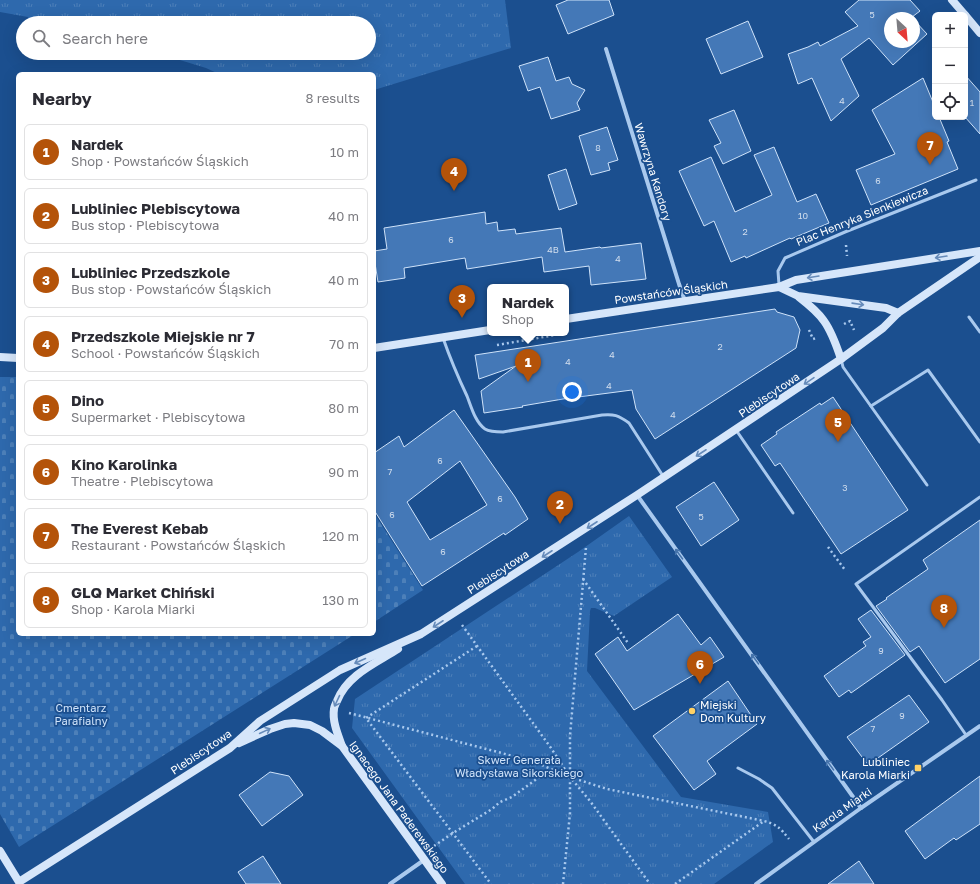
<!DOCTYPE html>
<html lang="en">
<head>
<meta charset="utf-8">
<style>
	:root { --surface:#fff; --page:#f7f7f7; --text:#2b2b33; --muted:#7c7c81; --line:#e1e1e2; --accent:#b45309 }
	body { margin:0; font-family:"Golos Text",sans-serif; background:var(--page); color:var(--text) }
	.controls { position:absolute; right:12px; top:12px; display:grid; overflow:hidden; border-radius:6px; box-shadow:0 4px 16px #0002 }
	.controls button { width:36px; height:36px; display:grid; place-items:center; padding:0; border:0; border-bottom:1px solid var(--line); background:var(--surface); color:var(--text); font:20px sans-serif }
	.compass { position:absolute; left:884px; top:12px; width:36px; height:36px; border-radius:50%; background:var(--surface); box-shadow:0 4px 16px #0002; rotate:154deg }
	.you { position:absolute; left:572px; top:392px; width:14px; height:14px; margin:-10px; border:3px solid #fff; border-radius:50%; background:#1a73e8; box-shadow:0 0 0 6px #1a73e833 }
	.badge { display:grid; place-items:center; width:26px; height:26px; border-radius:50%; background:var(--accent); color:#fff; font-size:13px; font-weight:700 }
	.pin { position:absolute; translate:-50% -33px; filter:drop-shadow(0 1px 2px #0008) }
	.pin::after { content:''; position:absolute; top:21px; width:14px; height:12px; background:inherit; clip-path:polygon(0 0,100% 0,50% 100%) }
	.popup { position:absolute; left:487px; top:284px; width:82px; height:52px; box-sizing:border-box; display:grid; place-content:center; border-radius:6px; background:var(--surface); filter:drop-shadow(0 1px 3px #0005); font-size:13px; white-space:nowrap; color:var(--muted) }
	.popup b { font-size:15px; color:var(--text) }
	.popup::after { content:''; position:absolute; left:50%; top:100%; margin-left:-8px; border:8px solid transparent; border-top-color:var(--surface) }
	.list { margin:0; padding:0; list-style:none }
	h2 { display:flex; justify-content:space-between; align-items:center; height:52px; margin:0; padding:0 16px; font-size:17px }
	h2 small { font-size:13px; font-weight:400; color:var(--muted) }
	.list li { display:grid; grid-template-columns:26px 1fr auto; gap:12px; align-items:center; box-sizing:border-box; height:56px; margin:0 8px 8px; padding:0 8px; border:1px solid var(--line); border-radius:6px }
	.list b { display:block; font-size:15px; white-space:nowrap }
	.list p { margin:0; font-size:13px; white-space:nowrap; color:var(--muted) }
	.list em { font-size:13px; font-style:normal; color:var(--muted) }
	.icon { flex:none; width:22px; height:22px; fill:none; stroke:currentColor; stroke-width:2; stroke-linecap:round; stroke-linejoin:round }
	.map { position:relative; flex:none; width:980px; height:884px; overflow:hidden }
	.search { position:absolute; background:var(--surface); box-shadow:0 4px 16px #0002; left:16px; top:16px; width:360px; height:44px; display:flex; align-items:center; gap:10px; box-sizing:border-box; padding:0 14px; border-radius:22px; color:var(--muted); font-size:15px }
	.panel { position:absolute; background:var(--surface); box-shadow:0 4px 16px #0002; left:16px; top:72px; width:360px; height:564px; border-radius:6px }
	.map>svg:first-child { display:block }
</style>
</head>
<body>
<div class="map">
<svg width="980" height="884" viewBox="0 0 980 884">
	<defs>
		<pattern id="grass-tufts" width="24" height="20" patternUnits="userSpaceOnUse"><rect width="24" height="20" fill="#2e69ad"/><path d="M3 7l-1-3M5 7V3M7 7l1-3M15 17l-1-3M17 17v-4M19 17l1-3" fill="none" stroke="#4d80b9"/></pattern>
		<pattern id="cemetery-stones" width="16" height="16" patternUnits="userSpaceOnUse"><rect width="16" height="16" fill="#2e69ad"/><path d="M2 7V4a2 2 0 0 1 4 0v3zM10 15v-3a2 2 0 0 1 4 0v3z" fill="#4d80b9"/></pattern>
	</defs>
	<rect width="100%" height="100%" fill="#1b4f8f"/>
	<!-- grass -->
	<g fill="url(#grass-tufts)">
		<path d="M0,0H505L511,48L374,90V74H219L206,68L157,53H369V23H27L28,17L0,12Z"/>
		<path d="M629,516L672,577L614,616L595,608H591L590,611L587,671L681,797L768,812L773,842L714,884H465L352,728L355,699L578,552Z"/>
	</g>
	<!-- cemetery -->
	<g fill="url(#cemetery-stones)">
		<path d="M0,377H18V634H355L19,847L0,814Z"/>
		<path d="M374,513L423,590L374,622Z"/>
	</g>
	<!-- building -->
	<g fill="#4478b7" stroke="#cfe3fa" fill-rule="evenodd">
		<path d="M568,0H609L614,15L568,34L556,5Z"/>
		<path d="M859,0H910L920,11L912,17L913,18H890V42H914V20L927,34L893,65L869,38L841,59L859,96L831,121L812,78L798,84L788,54L808,47L818,42L820,46L858,26L845,12Z"/>
		<path d="M748,21L763,57L721,74L706,39Z"/>
		<path d="M548,57L556,81L569,77L572,84L585,90L577,103L580,110L551,119L540,87L528,91L519,66Z"/>
		<path d="M965,75L980,92V134L965,117Z"/>
		<path d="M923,78L935,107V117H939L949,141L947,142L958,169L871,205L856,170L895,154L872,110Z"/>
		<path d="M734,110L751,151L723,164L714,146L721,143L709,120Z"/>
		<path d="M607,127L618,160L608,163L610,170L591,175L579,136Z"/>
		<path d="M774,147L797,202L816,194L829,223L791,239L790,238L746,258L745,256L731,262L714,221L704,226L679,171L711,157L735,212L772,195L754,155Z"/>
		<path d="M566,169L577,204L559,210L548,175Z"/>
		<path d="M485,212L486,224L497,222L498,231L515,229L516,234L561,228L565,252L600,247L601,248L641,243L646,279L591,285L589,266L544,272L542,257L467,269L465,258L404,268L405,278L378,282L374,257V251L387,249L384,228Z"/>
		<path d="M775,309L777,312L794,317L800,330L796,348L655,439L636,409L632,390L563,399L522,406L523,407L484,413L481,391L516,366L479,379L475,355Z"/>
		<path d="M833,397L908,510L841,554L780,463L775,466L761,445L777,434L776,432L820,403L821,405Z"/>
		<path d="M454,410L515,497L528,519L505,535L504,533L422,586L374,510V453L399,436L404,447ZM460,461L487,505L430,540L407,502Z"/>
		<path d="M714,482L739,520L701,546L676,507Z"/>
		<path d="M980,520V659L945,683L919,646L910,652L876,606L887,599L886,598L928,569L923,560Z"/>
		<path d="M871,610L905,655L851,693L849,690L839,697L824,676L866,646L863,642L871,637L858,619Z"/>
		<path d="M678,614L701,645L710,637L724,657L634,710L595,654L618,637L627,651Z"/>
		<path d="M728,681L757,724L707,761L716,774L694,790L653,736Z"/>
		<path d="M909,695L929,722L868,765L847,737Z"/>
		<path d="M270,772L289,776L303,795L262,826L239,795Z"/>
		<path d="M980,776V824L956,840L954,838L925,859L905,831Z"/>
		<path d="M263,856L281,884H246L238,872Z"/>
		<path d="M859,861L874,884H828Z"/>
	</g>
	<g fill="none" stroke-linecap="round" stroke-linejoin="round">
		<!-- path -->
		<g stroke="#a9c9ee" stroke-width="2.5" stroke-dasharray="2 3" stroke-linecap="butt">
			<path d="M846,245L847,256"/>
			<path d="M844,324L850,321L854,330"/>
			<path d="M809,330L813,339L816,338"/>
			<path d="M497,345L561,334"/>
			<path d="M828,547L845,570"/>
			<path d="M583,579L628,643"/>
			<path d="M462,625L551,748L570,777L590,801L650,884"/>
			<path d="M477,646L366,718L491,884"/>
			<path d="M349,713L532,761L570,777L607,789L764,821C778,825 780,828 789,839"/>
			<path d="M434,846L453,833L492,809L500,802L512,797L542,775L567,776"/>
			<path d="M563,884L570,813V736L586,547"/>
			<path d="M675,884L764,821"/>
		</g>
		<!-- lane -->
		<g stroke="#a9c9ee" stroke-width="3">
			<path d="M779,285L778,271L785,258L845,232L976,180"/>
			<path d="M969,317L980,332"/>
			<path d="M443,338C450,358 458,377 467,396C471,406 475,422 485,429C490,432 496,432 503,432L602,415C614,414 618,415 629,423L663,476"/>
			<path d="M841,359L843,367L927,485"/>
			<path d="M871,406L928,370L980,442"/>
			<path d="M736,430L793,513"/>
			<path d="M966,735L942,700L856,584L980,497"/>
			<path d="M738,768L759,779L772,788L814,842"/>
		</g>
		<!-- street -->
		<g stroke="#a9c9ee" stroke-width="4">
			<path d="M606,49L679,284L685,301"/>
			<path d="M637,495L861,808"/>
			<path d="M390,884L424,860"/>
			<path d="M756,884L861,808L980,726"/>
		</g>
		<!-- secondary -->
		<g stroke="#d6e6fa" stroke-width="8">
			<path d="M952,0L965,15"/>
			<path d="M965,15L980,33"/>
			<path d="M779,287L798,296L886,308L898,313"/>
			<path d="M799,297C808,304 818,312 824,321C832,332 837,347 841,359"/>
			<path d="M566,319L779,287L796,280L980,251"/>
			<path d="M374,348L490,330"/>
			<path d="M0,357L18,358"/>
			<path d="M239,743L270,729L285,724L294,723L310,725L322,731L342,746L442,884"/>
			<path d="M342,746C338,735 332,721 334,709C334,707 336,703 337,701C347,675 376,663 398,649"/>
			<path d="M0,851L19,882L230,748L260,721L340,670L421,634L637,495L841,359L883,328L898,313L980,257"/>
		</g>
	</g>
	<!-- one-way arrows -->
	<defs><path id="oneway-shaft" d="M-6 0H5M1.5-3L5.5 0L1.5 3" fill="none" stroke-width="1.6" stroke-linecap="round" stroke-linejoin="round"/></defs>
	<g stroke="#668bba">
		<use href="#oneway-shaft" transform="translate(941 257) rotate(171)"/>
		<use href="#oneway-shaft" transform="translate(813 277) rotate(171)"/>
		<use href="#oneway-shaft" transform="translate(858 304) rotate(8)"/>
		<use href="#oneway-shaft" transform="translate(809 381) rotate(146)"/>
		<use href="#oneway-shaft" transform="translate(701 453) rotate(147)"/>
		<use href="#oneway-shaft" transform="translate(592 525) rotate(147)"/>
		<use href="#oneway-shaft" transform="translate(547 554) rotate(147)"/>
		<use href="#oneway-shaft" transform="translate(438 624) rotate(147)"/>
		<use href="#oneway-shaft" transform="translate(360 661) rotate(156)"/>
		<use href="#oneway-shaft" transform="translate(337 701) rotate(115)"/>
		<use href="#oneway-shaft" transform="translate(265 731) rotate(-25)"/>
	</g>
	<g stroke="#4674ac">
		<use href="#oneway-shaft" transform="translate(679 554) rotate(-126)"/>
		<use href="#oneway-shaft" transform="translate(755 659) rotate(-126)"/>
		<use href="#oneway-shaft" transform="translate(830 765) rotate(-126)"/>
	</g>
	<!-- markers -->
	<g fill="#ffd166" stroke="#1b4f8f" stroke-width="1.5">
		<circle cx="692" cy="711" r="4"/>
		<rect x="914" y="764" width="8" height="8" rx="2"/>
	</g>
	<g text-anchor="middle" stroke-width="3.5" stroke-linejoin="round" paint-order="stroke">
		<!-- number labels -->
		<g font-size="9" fill="#d0dded">
			<text x="872" y="18">5</text>
			<text x="842" y="104">4</text>
			<text x="972" y="106">1</text>
			<text x="598" y="151">8</text>
			<text x="878" y="184">6</text>
			<text x="803" y="219">10</text>
			<text x="745" y="235">2</text>
			<text x="451" y="243">6</text>
			<text x="553" y="253">4B</text>
			<text x="618" y="262">4</text>
			<text x="720" y="350">2</text>
			<text x="612" y="358">4</text>
			<text x="568" y="365">4</text>
			<text x="609" y="389">4</text>
			<text x="673" y="418">4</text>
			<text x="440" y="464">6</text>
			<text x="390" y="475">7</text>
			<text x="845" y="491">3</text>
			<text x="500" y="502">6</text>
			<text x="392" y="518">6</text>
			<text x="701" y="520">5</text>
			<text x="443" y="555">6</text>
			<text x="881" y="654">9</text>
			<text x="902" y="719">9</text>
			<text x="873" y="732">7</text>
		</g>
		<!-- street labels -->
		<g font-size="11" fill="#fff" stroke="#1b4f8f">
			<text transform="translate(653 172) rotate(73)" y="4">Wawrzyna Kandory</text>
			<text transform="translate(862 216) rotate(-22)" y="4">Plac Henryka Sienkiewicza</text>
			<text transform="translate(671 292) rotate(-8)" y="4">Powstańców Śląskich</text>
			<text transform="translate(769 395) rotate(-34)" y="4">Plebiscytowa</text>
			<text transform="translate(498 572) rotate(-33)" y="4">Plebiscytowa</text>
			<text transform="translate(201 752) rotate(-34)" y="4">Plebiscytowa</text>
			<text transform="translate(399 807) rotate(54)" y="4">Ignacego Jana Paderewskiego</text>
			<text transform="translate(842 810) rotate(-35)" y="4">Karola Miarki</text>
		</g>
		<!-- poi labels -->
		<g font-size="11" fill="#fff" stroke="#1b4f8f" text-anchor="start">
			<text x="700" y="709">Miejski<tspan x="700" dy="13">Dom Kultury</tspan></text>
			<text x="910" y="766" text-anchor="end">Lubliniec<tspan x="910" dy="13">Karola Miarki</tspan></text>
		</g>
		<!-- park labels -->
		<g font-size="11" fill="#cfe3fa" stroke="#1b4f8f">
			<text x="81" y="712">Cmentarz<tspan x="81" dy="13">Parafialny</tspan></text>
			<text x="519" y="764">Skwer Generała<tspan x="519" dy="13">Władysława Sikorskiego</tspan></text>
		</g>
	</g>
</svg>
<div class="controls">
<button>+</button>
<button>−</button>
<button><svg class="icon" aria-label="locate" viewBox="0 0 24 24"><circle cx="12" cy="12" r="6"/><path d="M12 2v4M12 18v4M2 12h4M18 12h4"/></svg></button>
</div>
<svg class="compass" viewBox="-18 -18 36 36"><path d="M0-13l5 13h-10z" fill="#e53935"/><path d="M0 13l5-13h-10z" fill="#7c7c81"/></svg>
<div class="you"></div>
<div class="pin badge" style="left:528px;top:382px">1</div>
<div class="popup"><b>Nardek</b>Shop</div>
<div class="pin badge" style="left:560px;top:524px">2</div>
<div class="pin badge" style="left:462px;top:318px">3</div>
<div class="pin badge" style="left:454px;top:191px">4</div>
<div class="pin badge" style="left:838px;top:442px">5</div>
<div class="pin badge" style="left:700px;top:684px">6</div>
<div class="pin badge" style="left:930px;top:165px">7</div>
<div class="pin badge" style="left:944px;top:628px">8</div>
<div class="search"><svg class="icon" aria-label="search" viewBox="0 0 24 24"><circle cx="10" cy="10" r="6"/><path d="M15 15l6 6"/></svg>Search here</div>
<section class="panel">
<h2>Nearby<small>8 results</small></h2>
<ul class="list">
<li><span class="badge">1</span><div><b>Nardek</b><p>Shop · Powstańców Śląskich</p></div><em>10 m</em></li>
<li><span class="badge">2</span><div><b>Lubliniec Plebiscytowa</b><p>Bus stop · Plebiscytowa</p></div><em>40 m</em></li>
<li><span class="badge">3</span><div><b>Lubliniec Przedszkole</b><p>Bus stop · Powstańców Śląskich</p></div><em>40 m</em></li>
<li><span class="badge">4</span><div><b>Przedszkole Miejskie nr 7</b><p>School · Powstańców Śląskich</p></div><em>70 m</em></li>
<li><span class="badge">5</span><div><b>Dino</b><p>Supermarket · Plebiscytowa</p></div><em>80 m</em></li>
<li><span class="badge">6</span><div><b>Kino Karolinka</b><p>Theatre · Plebiscytowa</p></div><em>90 m</em></li>
<li><span class="badge">7</span><div><b>The Everest Kebab</b><p>Restaurant · Powstańców Śląskich</p></div><em>120 m</em></li>
<li><span class="badge">8</span><div><b>GLQ Market Chiński</b><p>Shop · Karola Miarki</p></div><em>130 m</em></li>
</ul>
</section>
</div>
</body>
</html>
